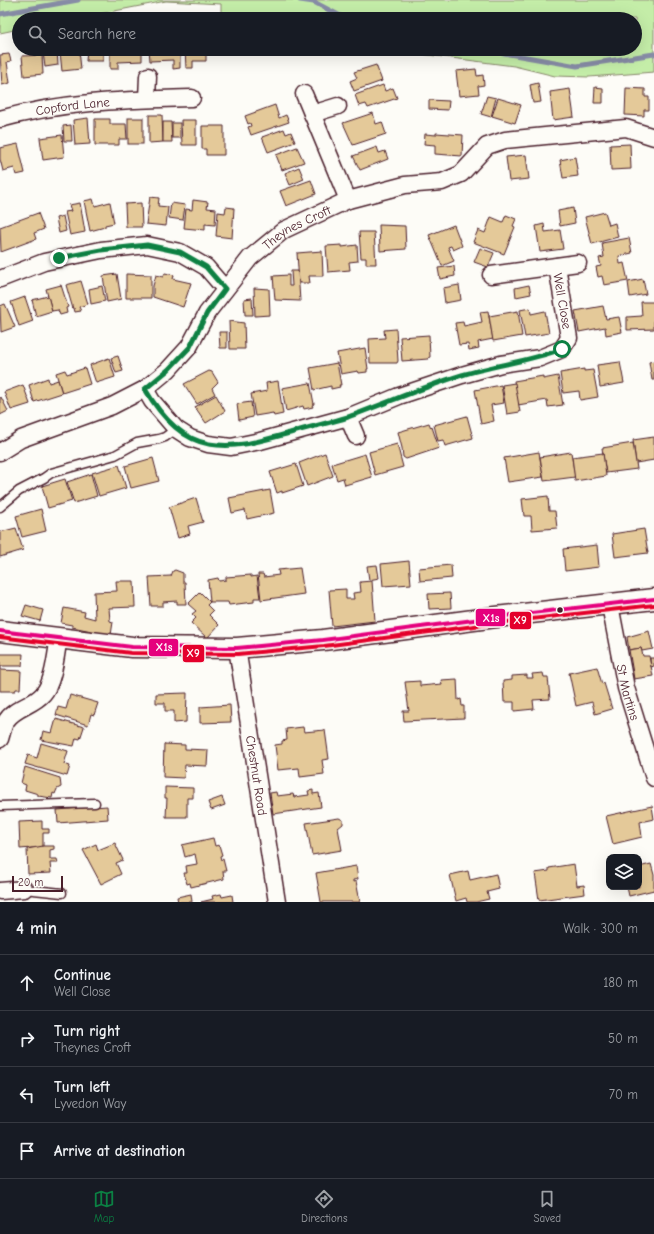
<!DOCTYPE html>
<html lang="en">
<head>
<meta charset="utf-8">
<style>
	:root { --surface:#171b24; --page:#20242c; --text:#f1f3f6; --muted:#9ea1a6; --line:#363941; --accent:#0b8043 }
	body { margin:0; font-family:"Comic Neue",sans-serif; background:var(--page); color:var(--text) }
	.controls { position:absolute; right:12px; bottom:12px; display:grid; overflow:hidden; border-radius:8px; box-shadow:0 4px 16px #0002 }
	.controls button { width:36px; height:36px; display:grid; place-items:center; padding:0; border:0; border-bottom:1px solid var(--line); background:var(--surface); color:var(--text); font:20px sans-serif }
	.scale { position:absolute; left:12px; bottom:10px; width:51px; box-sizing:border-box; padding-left:4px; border:2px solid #4a1f2b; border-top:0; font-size:11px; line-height:14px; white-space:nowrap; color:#4a1f2b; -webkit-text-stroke:3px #fdfcf7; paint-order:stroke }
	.stop { position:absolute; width:12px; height:12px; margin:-9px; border:3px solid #0b8043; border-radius:50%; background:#fff }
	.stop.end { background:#0b8043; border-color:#fff; box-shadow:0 1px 4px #0008 }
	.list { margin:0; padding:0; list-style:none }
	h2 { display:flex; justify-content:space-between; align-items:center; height:52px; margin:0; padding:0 16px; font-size:17px }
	h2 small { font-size:13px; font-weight:400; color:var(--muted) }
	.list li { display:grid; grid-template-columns:26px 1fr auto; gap:12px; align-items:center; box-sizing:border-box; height:56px; padding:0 16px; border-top:1px solid var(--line) }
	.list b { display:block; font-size:15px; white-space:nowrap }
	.list p { margin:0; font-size:13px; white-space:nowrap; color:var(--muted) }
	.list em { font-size:13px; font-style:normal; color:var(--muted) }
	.icon { flex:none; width:22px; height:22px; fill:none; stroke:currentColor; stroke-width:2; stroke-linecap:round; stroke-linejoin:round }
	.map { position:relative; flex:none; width:654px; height:902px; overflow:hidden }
	.search { position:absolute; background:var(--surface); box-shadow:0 4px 16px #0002; left:12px; right:12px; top:12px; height:44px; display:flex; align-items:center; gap:10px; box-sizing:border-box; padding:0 14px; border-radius:22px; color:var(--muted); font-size:15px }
	.sheet { height:276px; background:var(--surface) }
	nav { display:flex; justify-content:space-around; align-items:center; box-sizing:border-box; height:56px; border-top:1px solid var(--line); background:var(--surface); font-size:11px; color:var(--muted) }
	nav a { display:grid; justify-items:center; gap:2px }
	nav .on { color:var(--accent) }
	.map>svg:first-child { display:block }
</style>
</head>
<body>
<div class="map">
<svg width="654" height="902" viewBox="0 0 654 902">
	<rect width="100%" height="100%" fill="#fdfcf7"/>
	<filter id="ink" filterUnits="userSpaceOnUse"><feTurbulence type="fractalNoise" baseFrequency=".025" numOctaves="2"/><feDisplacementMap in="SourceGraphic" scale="8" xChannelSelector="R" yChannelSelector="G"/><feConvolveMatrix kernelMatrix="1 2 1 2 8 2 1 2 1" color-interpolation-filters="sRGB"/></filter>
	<g filter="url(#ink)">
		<!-- green -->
		<path fill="#c4eda8" stroke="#87866a" d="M0,0H654V72L589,77L555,76L514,66L420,54L364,53L351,49H635V19H221V4L166,1L73,19H19V29L0,33Z"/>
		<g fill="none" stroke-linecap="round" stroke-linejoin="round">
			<!-- stream -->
			<g stroke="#878ca6" stroke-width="5">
				<path d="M300,0L314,2L346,19"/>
				<path d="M0,14L78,0"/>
				<path d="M481,49L577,66L654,54"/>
			</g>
		</g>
		<!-- building -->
		<g fill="#e4c999" stroke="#4a1f2b">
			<path d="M87,49H103V61H86Z"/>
			<path d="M110,49H142V61L118,62V69H110Z"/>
			<path d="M149,49H180V68L173,69V60L150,61Z"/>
			<path d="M185,49H206V61H193V68H186Z"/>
			<path d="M57,50L58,65L45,67L43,52Z"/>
			<path d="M79,50L81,69L62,71L60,52Z"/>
			<path d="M9,54L11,61L7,62L10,83L2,85L0,55Z"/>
			<path d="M42,55L43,74L24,76L22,56Z"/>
			<path d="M376,65L382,81L354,91L350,81L357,78L354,72Z"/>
			<path d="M476,69L477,76L483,75L484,85L478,86L479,94L459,96L456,71Z"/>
			<path d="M538,83L541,102L533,103L530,85Z"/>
			<path d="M383,85L385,91L393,88L397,98L368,108L366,104L359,106L355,95Z"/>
			<path d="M595,87L603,88V103H594Z"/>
			<path d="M626,88L645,89V97H649V110H644V116L625,115Z"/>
			<path d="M570,89L574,117L553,120L550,92Z"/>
			<path d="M487,96L496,98L491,117L481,114Z"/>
			<path d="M498,98L521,105L515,123L492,116Z"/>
			<path d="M429,100L449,101L448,110L429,109Z"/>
			<path d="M275,105L279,118L286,115L289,122L251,135L248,127L251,126L250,123L248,124L245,116Z"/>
			<path d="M373,113L376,124L382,122L386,134L353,145L343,123Z"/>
			<path d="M149,115H162L163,142L149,143Z"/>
			<path d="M88,118L90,144L75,145L73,120Z"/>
			<rect x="128" y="118" width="15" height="26"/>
			<path d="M95,119H110V124H126L127,139H119V145H95Z"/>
			<path d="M181,120H196V145H182Z"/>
			<path d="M163,122H171L172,142H163Z"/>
			<rect x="172" y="123" width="8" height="15"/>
			<path d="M71,125L72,141H64L63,126Z"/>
			<path d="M202,126H224V155H206V149H202Z"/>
			<path d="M284,129L286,134L291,132L295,142L268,152L262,137Z"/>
			<path d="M436,133L463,135L462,156L435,154V145L424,144L425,134L436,135Z"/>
			<path d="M62,135L64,157L43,160L40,138Z"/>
			<path d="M18,144L25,173L16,175L14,168L3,171L0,159V148Z"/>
			<path d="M630,144L631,169L611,170L610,145Z"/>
			<path d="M297,147L304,162L282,170L276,155Z"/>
			<path d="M377,147L379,153L385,151L388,159L360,170L353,156Z"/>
			<path d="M526,155L529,179L509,181L506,157Z"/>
			<path d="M575,157L578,176L563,178L560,160Z"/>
			<path d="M299,167L304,179L290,185L285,173Z"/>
			<path d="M311,180L316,194L286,206L280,191Z"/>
			<path d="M150,197L159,198L158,206L168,207L166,226L146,224Z"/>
			<path d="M93,199L95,206L110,202L114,223L105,225V227L90,231L84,201Z"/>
			<path d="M193,200L208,202L207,208L216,209L215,225L205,224V230L184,228L186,209L192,210Z"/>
			<path d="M80,203L85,232L70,235L65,212L71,211L69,205Z"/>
			<path d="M141,203L142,227H126L125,204Z"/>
			<path d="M171,203L185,205L183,220L169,218Z"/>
			<path d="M226,207L234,208L232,238L216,236L218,212L225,213Z"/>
			<path d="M573,208L575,223L560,226L558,211Z"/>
			<path d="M605,212L609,225L615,223L618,237L592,244L585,217Z"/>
			<path d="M38,213L44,229L34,233L36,239L1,252L0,227Z"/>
			<path d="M506,215L516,219L513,226L515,227L504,254L473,242L478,230L485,233L491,217L503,222Z"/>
			<path d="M63,216L66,231L59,233L56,218Z"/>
			<path d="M544,224L545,232L560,230L563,249L540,252L536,226Z"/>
			<path d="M379,225L405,226L406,249L380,251Z"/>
			<path d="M454,225L462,246L453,250L451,246L448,247L454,261L442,266L429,235Z"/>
			<path d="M359,232H374L376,264H366V258H361Z"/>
			<path d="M629,238L632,253L619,256L620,264L624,263L628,281L604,285L602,276L598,277L596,267L601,266L599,258L604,257L602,243Z"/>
			<path d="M342,245V247L357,245L358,261L349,262L350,270L328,272L326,246Z"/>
			<path d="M480,248L494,253L488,267L474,262Z"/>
			<path d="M322,251L323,276H309L310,283H299L297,253Z"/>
			<path d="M454,266L455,276L440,279L438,268Z"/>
			<path d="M291,271H298L300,301L275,300L273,276L289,275V286H292Z"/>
			<path d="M165,273L174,275L173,279L191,283L183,307L153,297V286L156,275L163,277Z"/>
			<path d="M117,274L121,299L107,302L103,276Z"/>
			<path d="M126,274L151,275V298H126Z"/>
			<path d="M643,279L646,294L630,297L628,282Z"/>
			<path d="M81,281L88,304L79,307L81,311L75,312L74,308L73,309L66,285Z"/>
			<path d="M61,285L68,307L66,308L67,313L60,315L58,310L52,311L46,289Z"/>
			<path d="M459,285L461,300L445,303L443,288Z"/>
			<path d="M529,285L531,294L516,297L515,288Z"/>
			<path d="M102,286L105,301L91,304L89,289Z"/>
			<path d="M254,288L269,289L270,315L255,316Z"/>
			<path d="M48,296L52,311L36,316L32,300Z"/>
			<path d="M25,297L33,321L19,326L11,302Z"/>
			<path d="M252,298L253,315H245L244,299Z"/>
			<path d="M641,302H654V329L627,330V317L642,316Z"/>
			<path d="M5,304L15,327L1,332L0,306Z"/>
			<path d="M603,306L606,319L619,317L622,332L606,335L605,327L579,332L575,311Z"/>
			<path d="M530,308L531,314L545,311L549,333L525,337L520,310Z"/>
			<path d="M488,311L493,339L478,342L479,348L469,350L468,344L459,345L455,323L463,322L464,326L482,322L480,312Z"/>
			<path d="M518,311L522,336L493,341L489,316Z"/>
			<path d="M229,321L244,323L245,349H230Z"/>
			<path d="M396,329L398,361L397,363H370L369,339L385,338L384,330Z"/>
			<path d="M219,332H227V348H220Z"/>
			<path d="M429,335L430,357L428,358V359L402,361L400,337Z"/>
			<path d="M365,348L368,369H367V372L359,373L358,371L341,374L337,353Z"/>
			<path d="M118,356L123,371L116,373L111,358Z"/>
			<path d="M109,358L115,377L96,383L90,365Z"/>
			<path d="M654,361V380H652L649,362Z"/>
			<path d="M620,362L624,383L600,387L597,365Z"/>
			<path d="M337,363L341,385H339L340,387L331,389V386L314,390L310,368Z"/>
			<path d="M85,368L90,384L62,393L56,373L65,370L67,374Z"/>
			<path d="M584,369V371L593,370L598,397L580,400L579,391L563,393L560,373Z"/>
			<path d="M209,371L212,372L218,382L212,388L215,394L197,404L184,384Z"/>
			<path d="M543,376V379L558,376L563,405L548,407L547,400L518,405L514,381Z"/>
			<path d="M48,378L49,383L58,380L62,393L34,402L29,385Z"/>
			<path d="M278,381L283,414L274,416L273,413L255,416L251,394L267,391L266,383Z"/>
			<path d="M310,383L314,404L312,405L313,407L304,409L303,406L286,411L282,388Z"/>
			<path d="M515,383L520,412L507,414L502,385Z"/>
			<path d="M23,385L30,404L11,410L4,392Z"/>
			<path d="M501,385L504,403L491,405L494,421L481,424L475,390Z"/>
			<path d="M216,395L225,411L206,423L195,407Z"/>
			<path d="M1,397L8,411L0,415V398Z"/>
			<path d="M251,402L253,417L239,420L237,404Z"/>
			<path d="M467,416L473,438L445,446L443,440L438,441L434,425Z"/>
			<path d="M429,423L431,428L432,427L439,448L406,459L403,457L402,448L398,432Z"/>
			<path d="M654,437V460L636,463L633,440Z"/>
			<path d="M633,443L637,469L606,473L602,448Z"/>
			<path d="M397,444L403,467L375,475L369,452Z"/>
			<path d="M539,452L543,477L508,482L504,458Z"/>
			<path d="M571,452L575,477L544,481L540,457Z"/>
			<path d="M325,453L333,476L307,486L299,463Z"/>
			<path d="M603,453L606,476L575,481L572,457Z"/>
			<path d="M365,454L372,477L345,485L343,478L337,480L332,464Z"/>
			<path d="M153,458L159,481L131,488L125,466Z"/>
			<path d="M296,464L303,486L282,493V491L277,493L270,472Z"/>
			<path d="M119,465L126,488L99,496L92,473Z"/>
			<path d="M91,474L97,496L74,503L67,482Z"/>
			<path d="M65,479L72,501L48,508L42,486Z"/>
			<path d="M270,490L274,513L247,519L245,510L232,513L229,498Z"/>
			<path d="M548,496L549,511H555L557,528L532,530L531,516H524L522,499Z"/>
			<path d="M196,498L203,522L188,526L190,534L178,538L169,507Z"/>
			<path d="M41,509L46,531L22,537L16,516Z"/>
			<path d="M16,528L23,550L0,557V532Z"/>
			<path d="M644,529L648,553L615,557L612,534Z"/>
			<path d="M597,545L599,567L565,571L563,549Z"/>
			<path d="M409,561L411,584L383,586L381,564Z"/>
			<path d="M377,565L379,578L369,580L367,566Z"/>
			<path d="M451,565L452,578L420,581L419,568Z"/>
			<path d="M300,568L304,594L261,600L258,574H263L264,577L279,575L278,570Z"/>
			<path d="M175,570L183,573V582H185L186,604H177V601L163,602V606H151L149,577L171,576L173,571Z"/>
			<path d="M251,575V577L257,576L260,598H254V602L229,605L228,602H210L208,580L218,578L219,581L226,580V577Z"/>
			<path d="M116,581H134L135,607L109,608L110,621L113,622L111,635L72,627V625L61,623L64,608L85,612L84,616L95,619L94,592L117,591Z"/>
			<path d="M372,581L375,621L332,626L329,590L346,589V599H354L353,593L361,592L360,582Z"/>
			<path d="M200,592L210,602L207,605L213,611L209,615L219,625L207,638L191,623L196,618L192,614L196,611L188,604Z"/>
			<path d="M450,593L451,608L429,609L428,594Z"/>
			<path d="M26,605L43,610L40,621L22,616Z"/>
			<path d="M649,631L653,649L642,651L641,648L629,650L627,637Z"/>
			<path d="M641,648L643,656H649L653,676L634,679L629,650Z"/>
			<path d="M0,654H23L22,666H1V670L21,671L20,689H16L15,691H0Z"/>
			<path d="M650,658H654V666L651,667Z"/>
			<path d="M597,667L602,684L604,683L612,709L595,714L592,702L576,706L569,673Z"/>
			<path d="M543,673L544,677H548L550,699L533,700L534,709L514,711V702H504L503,681L512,680V676L527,675V678H533L532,674Z"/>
			<path d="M457,679L458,700L461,699L462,706H464V718L404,721L403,711H409L405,682L420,681V686L442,684L441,680Z"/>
			<path d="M187,693L186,722L174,723V711H165V703H156V694Z"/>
			<path d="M70,695L98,703L94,715L91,714L88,725L56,715L58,707L66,709Z"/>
			<path d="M230,705L231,722L200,723V707Z"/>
			<path d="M56,719L84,727L80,739L76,738L74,746L41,740L43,731L52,733Z"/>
			<path d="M303,727L304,732L325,730L329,759L322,760L324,774L300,777L299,768L278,770L275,745L282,744V741L287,740L286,729Z"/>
			<path d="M41,743L68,751L64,764L70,766L67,776L25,764L28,755L37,758Z"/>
			<path d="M164,744L185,745V749L208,750L207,766L185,765L184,778L163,777Z"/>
			<path d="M25,767L60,778L61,787L57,789L55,794L53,793L52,798L38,796V794L25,790L26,785L21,783Z"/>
			<path d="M165,787L193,788V798H187V817H166L167,798H165Z"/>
			<path d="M313,790V794L319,793L321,807L273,814L270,793L276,792L277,796L293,794L294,797L309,795L308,791Z"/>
			<path d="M222,797L225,805L211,810L208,802Z"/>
			<path d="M107,806L108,819L58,823L57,810Z"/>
			<path d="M652,806L654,819L640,822L642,837L613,844L606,816Z"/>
			<path d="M339,818L343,820V824L338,828L342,850L312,855L306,823Z"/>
			<path d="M42,821V829H49V833H43V847L20,849L19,822Z"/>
			<path d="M213,838L215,846L219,845L222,855L220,856L221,860L223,859L226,871H223L224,879L191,887L190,883L187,884L184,873H187L186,866L197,864L195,854L185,857L182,845Z"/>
			<path d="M115,843L123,860L116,863L121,874L101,884L83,850L96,844L98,850Z"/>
			<path d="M43,846H54V849L50,850V859H57L58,863H50L51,873L28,874L27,849Z"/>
			<path d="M574,864L577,886L584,885L585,894L539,900L535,873L549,871V868Z"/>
			<path d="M651,864L654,875V890L629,896L627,887H639V867Z"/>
			<path d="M356,866L358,879L353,880V882L356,881L360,902H321L316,873Z"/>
			<path d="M468,871L470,880L496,874L499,889L487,892L489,899L476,902H467L466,898L456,901L450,875Z"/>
			<path d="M191,894L192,902H178L177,897Z"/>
			<path d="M221,894L222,897L232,895L233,902H201L213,899L212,896Z"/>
		</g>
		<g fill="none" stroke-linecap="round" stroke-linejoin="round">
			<!-- service casing -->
			<g stroke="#4a1f2b" stroke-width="11">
				<g id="service">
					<path d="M0,507L19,491L44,478L51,473L115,455L137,443L159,439L165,437L176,429"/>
					<path d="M0,806L95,803"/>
					<path d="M24,889L62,893"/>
				</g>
			</g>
			<!-- minor casing -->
			<g stroke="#4a1f2b" stroke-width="19">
				<g id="minor">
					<path d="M304,94L348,200"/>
					<path d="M147,99L148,76"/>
					<path d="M312,114L338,106"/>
					<path id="s1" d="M0,119C64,101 126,100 192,98"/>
					<path d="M491,275L578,263"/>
					<path d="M0,279L44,262L101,250L147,245L180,252L206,267L225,289"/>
					<path d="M145,389L152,401L176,429L190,438L208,444L231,447L260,441L348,417L399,396L462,375L501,364L540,358L562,349L569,338L557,266"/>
					<path d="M348,417L356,436"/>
					<path id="s2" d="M0,452L21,439L112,406L145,389L168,370L189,347L207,313L250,258L284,230L348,200L405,185L442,182L461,174L487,146L505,140L626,128L654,137"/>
					<path id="s3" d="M610,605L626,688L654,778"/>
					<path id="s4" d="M237,648L277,902"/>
					<path d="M0,739C2,733 3,726 6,721C15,707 33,706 43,694C54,682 56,653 59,637"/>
					<path d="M0,891L24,889"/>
				</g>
			</g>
			<!-- tertiary casing -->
			<g stroke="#4a1f2b" stroke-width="23">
				<path id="tertiary" d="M0,631L132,647L237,648L323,640L496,617L654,599"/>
			</g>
			<!-- service -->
			<use href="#service" stroke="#fdfcf7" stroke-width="8"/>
			<!-- minor -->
			<use href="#minor" stroke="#fdfcf7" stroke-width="16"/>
			<!-- tertiary -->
			<use href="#tertiary" stroke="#fdfcf7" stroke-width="20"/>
			<!-- bus-1 casing -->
			<g stroke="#fdfcf7" stroke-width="7">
				<path id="bus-1" d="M0,631L132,647L237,648L323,640L496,617L654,599"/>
			</g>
			<!-- bus-2 casing -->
			<g stroke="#fdfcf7" stroke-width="7">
				<path id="bus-2" d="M0,637L131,653L238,654L324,646L497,623L654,605"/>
			</g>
			<!-- bus-1 -->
			<use href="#bus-1" stroke="#e5007d" stroke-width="4"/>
			<!-- bus-2 -->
			<use href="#bus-2" stroke="#e4002b" stroke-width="4"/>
		</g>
	</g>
	<g fill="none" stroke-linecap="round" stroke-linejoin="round" filter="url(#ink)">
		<!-- route -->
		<path stroke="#0b8043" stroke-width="5" d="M59,258L101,250L147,245L180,252L206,267L225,289L207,313L190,347L168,370L145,389C159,413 180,439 209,444C238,449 263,440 290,433C309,427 329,423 348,417C387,403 423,387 462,375C495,365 530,361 562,349"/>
	</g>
	<!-- markers -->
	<circle fill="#4a1f2b" stroke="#fdfcf7" stroke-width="1.5" cx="560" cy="610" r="3.5"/>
	<g text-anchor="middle" stroke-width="4" stroke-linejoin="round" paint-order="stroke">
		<!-- street labels -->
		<g font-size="13" fill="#4a1f2b" stroke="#fdfcf7">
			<text dy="5" stroke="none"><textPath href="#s1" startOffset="74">Copford Lane</textPath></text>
			<text dy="5" stroke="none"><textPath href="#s2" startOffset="384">Theynes Croft</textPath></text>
			<text transform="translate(563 301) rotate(80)" y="5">Well Close</text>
			<text dy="5" stroke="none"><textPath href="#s3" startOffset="89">St Martins</textPath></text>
			<text dy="5" stroke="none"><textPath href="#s4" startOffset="129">Chestnut Road</textPath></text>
		</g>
	</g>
	<g stroke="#fdfcf7" stroke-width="1.5">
		<rect x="475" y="608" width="31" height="19" rx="4" fill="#e5007d"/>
		<rect x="509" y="611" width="23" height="19" rx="4" fill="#e4002b"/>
		<rect x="148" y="638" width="31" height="19" rx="4" fill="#e5007d"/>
		<rect x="182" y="644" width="23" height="19" rx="4" fill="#e4002b"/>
	</g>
	<g font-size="11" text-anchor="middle" font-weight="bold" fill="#fff">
		<text x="491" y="622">X1s</text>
		<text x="520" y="624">X9</text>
		<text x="164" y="651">X1s</text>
		<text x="193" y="657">X9</text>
	</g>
</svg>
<div class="controls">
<button><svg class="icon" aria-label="layers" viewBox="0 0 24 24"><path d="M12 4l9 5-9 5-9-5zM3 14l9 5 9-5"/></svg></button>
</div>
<div class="scale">20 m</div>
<div class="stop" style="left:562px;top:349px"></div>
<div class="stop end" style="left:59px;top:258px"></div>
<div class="search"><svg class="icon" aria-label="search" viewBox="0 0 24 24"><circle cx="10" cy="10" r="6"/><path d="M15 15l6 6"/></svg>Search here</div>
</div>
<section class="sheet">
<h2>4 min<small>Walk · 300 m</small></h2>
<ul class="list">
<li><svg class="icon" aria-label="ahead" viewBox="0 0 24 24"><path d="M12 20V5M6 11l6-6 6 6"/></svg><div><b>Continue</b><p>Well Close</p></div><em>180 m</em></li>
<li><svg class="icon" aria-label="right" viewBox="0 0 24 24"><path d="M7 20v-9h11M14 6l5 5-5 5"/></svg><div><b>Turn right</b><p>Theynes Croft</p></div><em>50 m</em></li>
<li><svg class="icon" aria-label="left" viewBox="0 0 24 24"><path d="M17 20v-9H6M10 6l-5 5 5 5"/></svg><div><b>Turn left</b><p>Lyvedon Way</p></div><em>70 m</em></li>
<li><svg class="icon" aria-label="arrive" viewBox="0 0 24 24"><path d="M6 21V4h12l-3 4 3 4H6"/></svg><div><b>Arrive at destination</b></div></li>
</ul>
</section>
<nav>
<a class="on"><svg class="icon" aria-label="map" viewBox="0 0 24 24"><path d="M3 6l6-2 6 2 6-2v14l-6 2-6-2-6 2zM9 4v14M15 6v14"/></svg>Map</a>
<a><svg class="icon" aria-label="directions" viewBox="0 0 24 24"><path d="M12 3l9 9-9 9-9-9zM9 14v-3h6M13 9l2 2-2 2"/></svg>Directions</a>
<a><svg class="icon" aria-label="saved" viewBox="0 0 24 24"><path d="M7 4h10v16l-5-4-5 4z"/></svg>Saved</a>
</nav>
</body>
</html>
